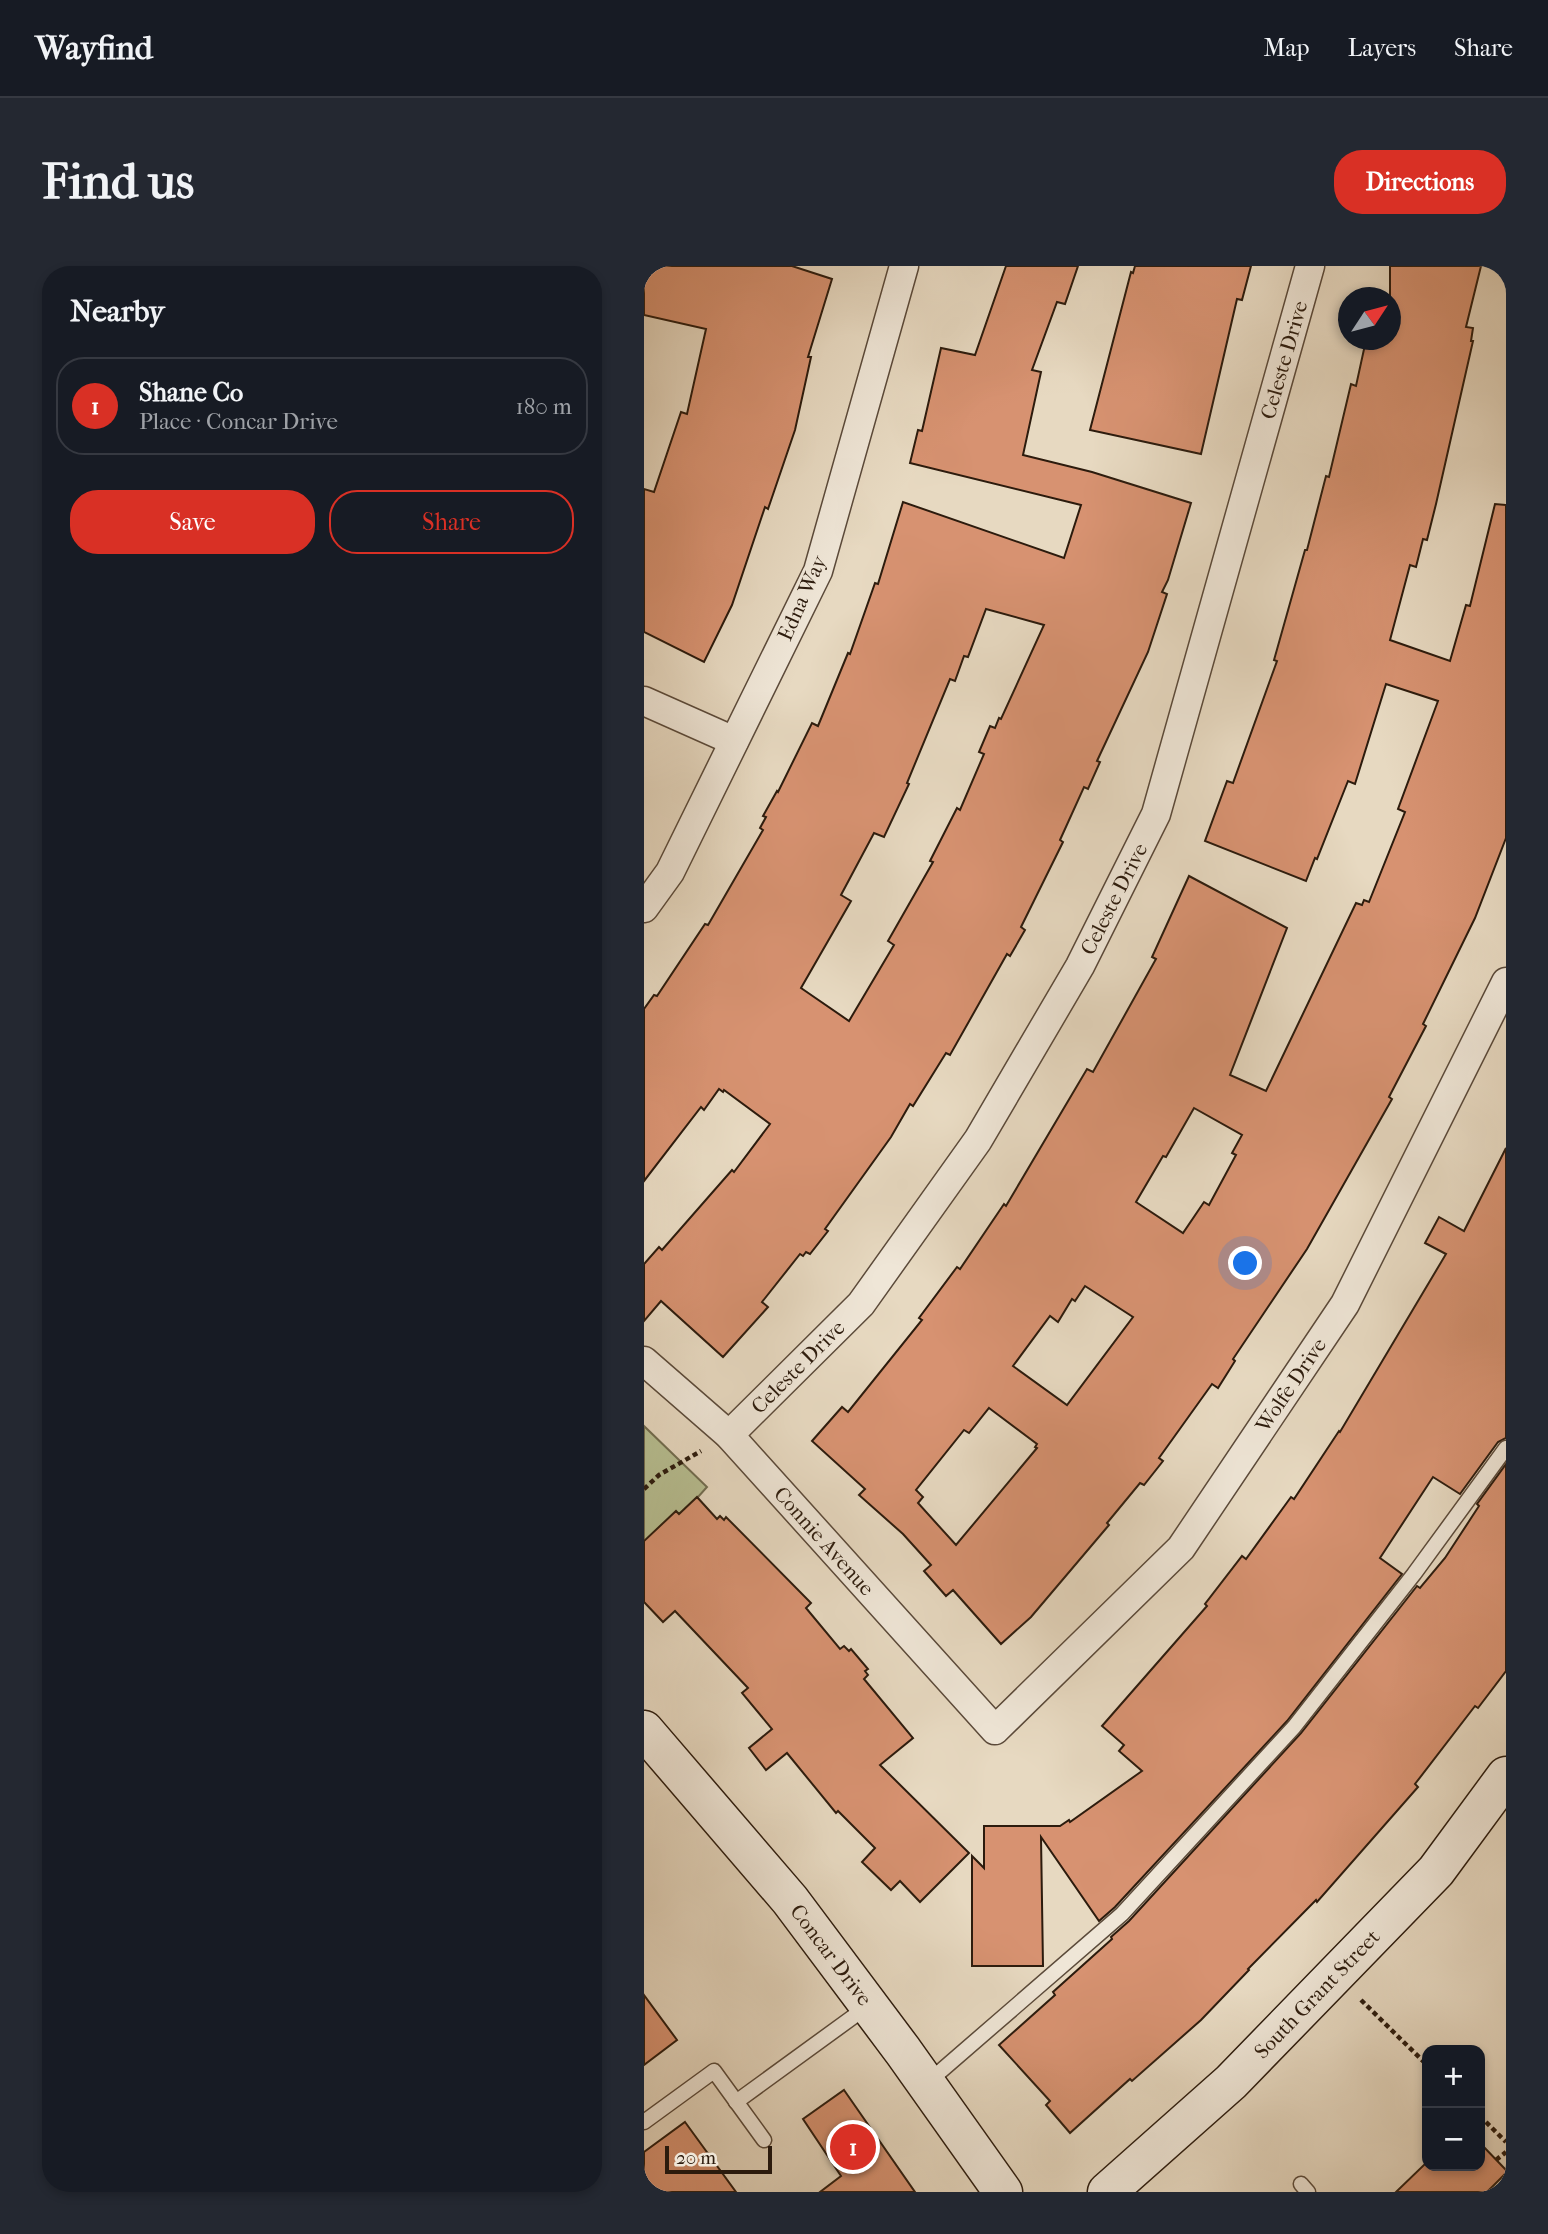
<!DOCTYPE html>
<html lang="en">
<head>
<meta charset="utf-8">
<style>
	:root { --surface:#171b24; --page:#242831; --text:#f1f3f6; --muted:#9ea1a6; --line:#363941; --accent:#d93025 }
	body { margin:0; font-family:"IM FELL French Canon",serif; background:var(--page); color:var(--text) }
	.controls { position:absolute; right:21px; bottom:21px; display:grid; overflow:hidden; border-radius:14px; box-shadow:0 4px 10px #0003 }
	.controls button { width:63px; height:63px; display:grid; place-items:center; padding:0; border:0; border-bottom:2px solid var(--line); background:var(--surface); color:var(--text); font:35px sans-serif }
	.compass { position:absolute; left:694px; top:21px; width:63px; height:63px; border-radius:50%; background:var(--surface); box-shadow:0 4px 10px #0003; rotate:54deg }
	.scale { position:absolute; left:21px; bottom:18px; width:107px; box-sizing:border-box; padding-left:7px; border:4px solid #2c1b0d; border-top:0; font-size:19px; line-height:24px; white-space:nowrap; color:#2c1b0d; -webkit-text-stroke:5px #efe6d7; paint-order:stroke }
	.you { position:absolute; left:602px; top:998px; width:24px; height:24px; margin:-18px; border:5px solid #fff; border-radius:50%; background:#1a73e8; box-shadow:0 0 0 10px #1a73e833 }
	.badge { display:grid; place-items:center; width:46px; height:46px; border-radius:50%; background:var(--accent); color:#fff; font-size:23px; font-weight:700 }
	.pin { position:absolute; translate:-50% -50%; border:4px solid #fff; box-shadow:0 2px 7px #0006 }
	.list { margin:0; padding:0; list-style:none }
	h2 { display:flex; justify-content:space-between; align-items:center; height:91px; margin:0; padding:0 28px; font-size:30px }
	h2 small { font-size:23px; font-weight:400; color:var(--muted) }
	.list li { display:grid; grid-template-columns:46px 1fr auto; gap:21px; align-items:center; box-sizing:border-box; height:98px; margin:0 14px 14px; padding:0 14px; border:2px solid var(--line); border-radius:28px }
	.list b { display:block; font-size:26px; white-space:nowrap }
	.list p { margin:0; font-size:23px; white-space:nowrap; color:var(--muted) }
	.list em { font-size:23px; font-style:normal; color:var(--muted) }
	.actions { display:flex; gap:14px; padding:21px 28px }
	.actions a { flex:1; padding:16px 0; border:2px solid var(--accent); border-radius:28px; text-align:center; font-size:24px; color:var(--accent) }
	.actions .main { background:var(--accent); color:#fff }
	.map { position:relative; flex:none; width:862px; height:1926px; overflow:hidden; border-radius:28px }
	header { display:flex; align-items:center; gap:42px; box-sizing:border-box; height:98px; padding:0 35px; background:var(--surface); border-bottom:2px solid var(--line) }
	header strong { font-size:33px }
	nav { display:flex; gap:38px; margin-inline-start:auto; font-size:24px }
	.intro { display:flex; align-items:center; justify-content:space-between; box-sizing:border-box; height:168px; padding:0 42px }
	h1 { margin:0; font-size:49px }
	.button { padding:18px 32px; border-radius:28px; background:var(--accent); color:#fff; font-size:24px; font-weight:700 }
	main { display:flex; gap:42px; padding:0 42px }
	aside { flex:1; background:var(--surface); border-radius:28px; box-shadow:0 4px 10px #0003 }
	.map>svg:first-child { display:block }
</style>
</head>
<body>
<header>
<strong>Wayfind</strong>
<nav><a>Map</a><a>Layers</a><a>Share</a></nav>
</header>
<div class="intro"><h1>Find us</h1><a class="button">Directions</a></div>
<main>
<aside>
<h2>Nearby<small></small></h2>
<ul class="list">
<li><span class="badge">1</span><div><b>Shane Co</b><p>Place · Concar Drive</p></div><em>180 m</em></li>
</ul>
<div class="actions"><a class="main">Save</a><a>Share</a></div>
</aside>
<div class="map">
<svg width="862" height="1926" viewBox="0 0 862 1926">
	<rect width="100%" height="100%" fill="#e7d9c1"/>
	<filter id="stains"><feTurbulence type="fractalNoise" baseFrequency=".00286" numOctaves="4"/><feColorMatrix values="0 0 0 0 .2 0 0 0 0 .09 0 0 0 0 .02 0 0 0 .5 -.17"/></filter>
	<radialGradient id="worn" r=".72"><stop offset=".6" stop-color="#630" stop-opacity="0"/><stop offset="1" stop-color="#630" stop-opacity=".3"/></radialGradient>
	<!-- green -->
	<path fill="#b7bf92" stroke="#726d50" stroke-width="2" d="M0,1160L63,1221L0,1291Z"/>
	<!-- building -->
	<g fill="#d79271" stroke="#2c1b0d" stroke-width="2" fill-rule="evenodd">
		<path d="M0,0H148L188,13L164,91H167L151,164L124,243L121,241L88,339L60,396L0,366V223L10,226L37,146L43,148L62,63L0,49Z"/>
		<path d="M362,0H434L421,38L413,36L388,104L397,106L379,189L448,206L547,237L524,314L518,326L523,328L504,386L453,495L456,496L444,523L440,521L416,574L419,576L377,661L381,664L366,690L363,688L306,789L302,787L269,840L266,838L247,871L181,963L184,965L166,988L162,986L159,990L156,988L118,1036L124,1041L79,1091L17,1035L0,1055V998L15,981L18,984L88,904L90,906L126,858L80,824L79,826L75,823L60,844L57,841L0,915V743L10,729L13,730L61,658L64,659L119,564L116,562L122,551L119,550L133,525L134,526L168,457L174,460L204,387L206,388L231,317L234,318L259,236L420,292L437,239L266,197L274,164L278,165L297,82L331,89ZM342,343L400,359L357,453L355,452L351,462L346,460L335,486L340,488L316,544L313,542L286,595L289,596L244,675L250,679L205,755L157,722L207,635L197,629L230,567L240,571L265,518L263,517L306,413L311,415L320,390L324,391Z"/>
		<path d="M491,0H607L598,34L593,33L557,188L446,164L487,6L489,7Z"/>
		<path d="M746,0H837L822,61L829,62L827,75H829L792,238L783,274L779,273L772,301L766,299L746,374L806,395L822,339L826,340L851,238L862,239V572L831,652L779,758L782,760L745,831L748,833L663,983L589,1093L591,1095L574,1122L568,1118L515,1192L519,1195L500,1219L496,1217L463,1257L465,1259L387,1351L357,1378L309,1324L302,1330L280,1305L287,1299L259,1268L215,1229L221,1223L168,1175L198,1141L204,1146L278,1054L275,1052L313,1001L316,1003L360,938L362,940L443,803L449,806L512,693L508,691L545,610L643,662L586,809L622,825L712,637L718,639L720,634L725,636L761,546L754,543L794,435L742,418L711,518L704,515L673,593L671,592L662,615L561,575L583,515L589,517L633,395L630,394L661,284H663L682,210L685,211L707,118L712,120L722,74H746ZM550,842L598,869L588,887L592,889L565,939L560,936L539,967L492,936L519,890L522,891ZM441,1020L489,1051L423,1139L369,1100L406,1050L414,1056L428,1033L431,1035ZM345,1142L393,1178L391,1181L393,1182L312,1279L274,1237L279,1231L272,1224L320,1164L325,1167Z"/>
		<path d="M862,882V1172L854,1176L816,1228L789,1211L736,1292L758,1308L643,1455L471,1641L455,1655L397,1571L399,1700H328V1590L340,1602V1560H416L425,1554L426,1556L498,1505L475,1485L480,1479L458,1460L563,1340L561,1338L598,1290L602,1293L647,1231L650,1233L695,1165L696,1166L802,988L781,977L795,951L820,965Z"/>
		<path d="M862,1198V1405L834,1442L831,1440L771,1518L774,1521L673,1636L672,1634L604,1703L605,1704L557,1754L488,1815L486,1813L426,1867L402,1839L406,1835L355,1779L411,1729L409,1726L468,1673L467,1671L485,1655L657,1467L773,1320L776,1322L801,1292L835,1240L833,1238Z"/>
		<path d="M53,1231L73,1253L76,1250L80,1254L82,1251L167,1337L162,1342L196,1383L200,1380L205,1385L207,1383L224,1403L221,1405L224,1409L220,1413L269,1472L236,1499L325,1587L276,1636L256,1615L247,1624L218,1596L231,1582L194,1545L192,1547L143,1487L122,1504L105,1482L128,1463L98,1427L104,1422L31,1345L19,1356L0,1336V1275L32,1245L35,1248Z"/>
		<path d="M0,1729L33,1774L0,1799Z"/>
		<path d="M200,1824L271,1926H176L197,1910L159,1853Z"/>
		<path d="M41,1856L92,1926H0V1886Z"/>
		<path d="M836,1877L862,1904V1907L843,1926H752L783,1896V1900H836Z"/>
	</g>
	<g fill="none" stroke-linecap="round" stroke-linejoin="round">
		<!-- lane casing -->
		<g stroke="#5b4a3a" stroke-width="17">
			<g id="lane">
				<path d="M283,1817L478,1648L650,1461L770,1308L862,1182"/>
				<path d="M92,1836L224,1740"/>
				<path d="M0,1856L70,1805L120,1874"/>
				<path d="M657,1918L664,1926"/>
			</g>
		</g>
		<!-- street casing -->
		<g stroke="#5b4a3a" stroke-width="31">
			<g id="street">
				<path d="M0,435L90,475"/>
				<path d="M0,642L26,606L174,305L260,0"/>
				<path d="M0,1095L85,1169L351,1464L537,1282L701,1038L862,716"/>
				<path d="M85,1169L217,1038L334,874L436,700L512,548L666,0"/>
			</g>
		</g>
		<!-- secondary casing -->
		<g stroke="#2c1b0d" stroke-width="41">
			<g id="secondary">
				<path d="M0,1464L146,1634L259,1785L359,1926"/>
				<path d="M463,1926L587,1816L792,1605L862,1510"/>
			</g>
		</g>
		<!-- path -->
		<g stroke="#2c1b0d" stroke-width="4.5" stroke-dasharray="5 3.5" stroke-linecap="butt">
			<path d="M0,1223L15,1209L57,1185"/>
			<path d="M717,1734L783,1799"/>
			<path d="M836,1850L862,1876"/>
			<path d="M852,1894L862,1886"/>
		</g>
		<!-- lane -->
		<use href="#lane" stroke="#efe6d7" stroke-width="14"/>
		<!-- street -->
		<use href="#street" stroke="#efe6d7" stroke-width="28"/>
		<!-- secondary -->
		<use href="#secondary" stroke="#efe6d7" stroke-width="38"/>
	</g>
	<g text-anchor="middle" stroke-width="5" stroke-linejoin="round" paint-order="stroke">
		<!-- street labels -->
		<g font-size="21" fill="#2c1b0d" stroke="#efe6d7">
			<text transform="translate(640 94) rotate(-74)" y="7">Celeste Drive</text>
			<text transform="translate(158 332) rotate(-66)" y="7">Edna Way</text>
			<text transform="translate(470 633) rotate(-63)" y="7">Celeste Drive</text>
			<text transform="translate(154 1101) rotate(-45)" y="7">Celeste Drive</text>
			<text transform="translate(647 1119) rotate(-56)" y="7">Wolfe Drive</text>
			<text transform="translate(180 1275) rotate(48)" y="7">Connie Avenue</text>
			<text transform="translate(187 1689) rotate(53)" y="7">Concar Drive</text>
			<text transform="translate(673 1728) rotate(-46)" y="7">South Grant Street</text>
		</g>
	</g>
	<rect width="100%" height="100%" filter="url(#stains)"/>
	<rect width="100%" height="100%" fill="url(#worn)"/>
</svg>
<div class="controls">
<button>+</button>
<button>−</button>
</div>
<svg class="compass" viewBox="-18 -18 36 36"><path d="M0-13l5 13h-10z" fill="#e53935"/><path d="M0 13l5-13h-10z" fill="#9ea1a6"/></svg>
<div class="scale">20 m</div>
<div class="you"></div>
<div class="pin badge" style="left:209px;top:1881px">1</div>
</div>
</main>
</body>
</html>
